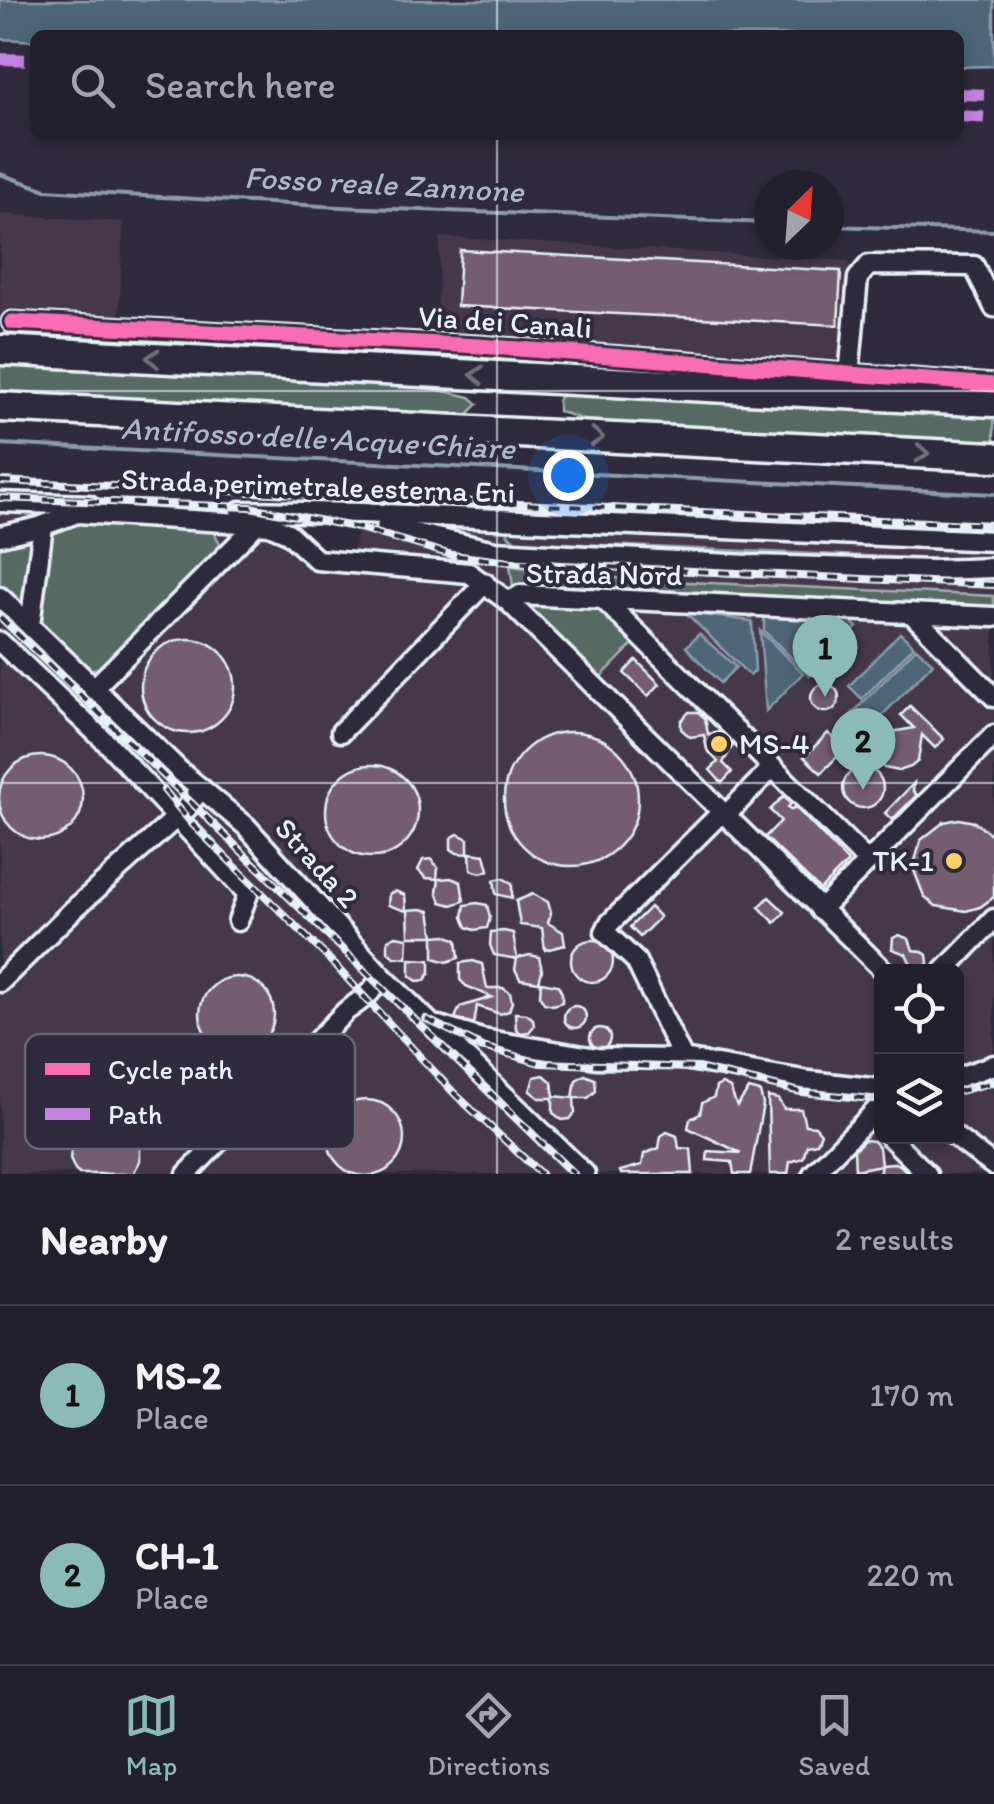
<!DOCTYPE html>
<html lang="en">
<head>
<meta charset="utf-8">
<style>
	:root { --surface:#23202e; --page:#2f2d3a; --text:#f1f3f6; --muted:#a3a3aa; --line:#403e4a; --accent:#8bbbb9 }
	body { margin:0; font-family:Itim,sans-serif; background:var(--page); color:var(--text) }
	.controls { position:absolute; right:30px; bottom:30px; display:grid; overflow:hidden; border-radius:15px; box-shadow:0 5px 15px #0003 }
	.controls button { width:90px; height:90px; display:grid; place-items:center; padding:0; border:0; border-bottom:2px solid var(--line); background:var(--surface); color:var(--text); font:50px sans-serif }
	.compass { position:absolute; left:754px; top:170px; width:90px; height:90px; border-radius:50%; background:var(--surface); box-shadow:0 5px 15px #0003; rotate:25deg }
	.you { position:absolute; left:568px; top:475px; width:35px; height:35px; margin:-25px; border:8px solid #fff; border-radius:50%; background:#1a73e8; box-shadow:0 0 0 15px #1a73e833 }
	.badge { display:grid; place-items:center; width:65px; height:65px; border-radius:50%; background:var(--accent); color:#111; font-size:32px; font-weight:700 }
	.pin { position:absolute; translate:-50% -82px; filter:drop-shadow(0 2px 5px #0008) }
	.pin::after { content:''; position:absolute; top:52px; width:35px; height:30px; background:inherit; clip-path:polygon(0 0,100% 0,50% 100%) }
	.list { margin:0; padding:0; list-style:none }
	h2 { display:flex; justify-content:space-between; align-items:center; height:130px; margin:0; padding:0 40px; font-size:42px }
	h2 small { font-size:32px; font-weight:400; color:var(--muted) }
	.list li { display:grid; grid-template-columns:65px 1fr auto; gap:30px; align-items:center; box-sizing:border-box; height:180px; padding:0 40px; border-top:2px solid var(--line) }
	.list b { display:block; font-size:38px; white-space:nowrap }
	.list p { margin:0; font-size:32px; white-space:nowrap; color:var(--muted) }
	.list em { font-size:32px; font-style:normal; color:var(--muted) }
	.icon { flex:none; width:55px; height:55px; fill:none; stroke:currentColor; stroke-width:2; stroke-linecap:round; stroke-linejoin:round }
	.map { position:relative; flex:none; width:994px; height:1174px; overflow:hidden }
	.search { position:absolute; background:var(--surface); box-shadow:0 5px 15px #0003; left:30px; right:30px; top:30px; height:110px; display:flex; align-items:center; gap:25px; box-sizing:border-box; padding:0 35px; border-radius:15px; color:var(--muted); font-size:38px }
	.sheet { height:490px; background:var(--surface) }
	nav { display:flex; justify-content:space-around; align-items:center; box-sizing:border-box; height:140px; border-top:2px solid var(--line); background:var(--surface); font-size:28px; color:var(--muted) }
	nav a { display:grid; justify-items:center; gap:5px }
	nav .on { color:var(--accent) }
	.map>svg:first-child { display:block }
</style>
</head>
<body>
<div class="map">
<svg width="994" height="1174" viewBox="0 0 994 1174">
	<rect width="100%" height="100%" fill="#2f2a3d"/>
	<filter id="ink" filterUnits="userSpaceOnUse"><feTurbulence type="fractalNoise" baseFrequency=".01" numOctaves="2"/><feDisplacementMap in="SourceGraphic" scale="20" xChannelSelector="R" yChannelSelector="G"/><feConvolveMatrix kernelMatrix="1 2 1 2 8 2 1 2 1" color-interpolation-filters="sRGB"/></filter>
	<g filter="url(#ink)">
		<!-- built -->
		<g fill="#44394c" fill-rule="evenodd">
			<path d="M0,214L123,222L119,321L0,315Z"/>
			<path d="M440,237L849,261L843,351L831,367L437,334Z"/>
			<path d="M0,507L287,519L323,555L352,557L360,516L994,546V1174H0ZM882,972H956V1136H882Z"/>
		</g>
		<!-- green -->
		<g fill="#566a64" stroke="#9faeae" stroke-width="2.5">
			<path d="M0,359L412,384L470,397L478,404L462,420L0,396Z"/>
			<path d="M566,393L994,411V445L605,427L558,411V399Z"/>
			<path d="M83,520L189,525L214,532L222,547L102,668L83,670L36,622L49,538L55,532Z"/>
			<path d="M33,536L27,611L0,589V543Z"/>
			<path d="M510,566L624,579L994,596V611L513,586Z"/>
			<path d="M527,606L597,609L634,643L597,681Z"/>
		</g>
		<!-- water -->
		<g fill="#4d6577" stroke="#8b9dab" stroke-width="2.5">
			<path d="M0,0H994V66L959,67V35H35V41L0,39Z"/>
			<path d="M686,613L752,621L755,671L750,676Z"/>
			<path d="M764,617L851,622L857,627L810,676L764,631Z"/>
			<path d="M760,631L803,673L766,711Z"/>
			<path d="M900,633L914,646L862,699L849,686Z"/>
			<path d="M699,634L736,667L720,683L686,647Z"/>
			<path d="M916,648L933,663L865,733L849,717Z"/>
		</g>
		<g fill="none" stroke-linecap="round" stroke-linejoin="round">
			<!-- stream -->
			<g stroke="#8b9dab" stroke-width="4">
				<path d="M0,174L46,190L109,194L340,207L769,223"/>
				<path d="M829,226L994,231"/>
				<path d="M0,444L994,494"/>
				<path d="M508,534L515,542L944,560"/>
			</g>
		</g>
		<!-- building -->
		<g fill="#745d6f" stroke="#e8f1f8" stroke-width="2.5">
			<path d="M460,250L841,271L838,325L457,306Z"/>
			<circle cx="188" cy="686" r="47"/>
			<path d="M636,660L660,684L648,696L624,673Z"/>
			<circle cx="825" cy="698" r="14"/>
			<path d="M910,706L944,739L935,748L922,735L918,761L911,767L899,771L884,768L880,754L882,741L892,732L914,728L901,715Z"/>
			<path d="M689,712H698L705,718L708,734L719,732L733,745L723,763L732,772L722,783L710,770L718,762L707,750L704,735L690,737L681,729V721Z"/>
			<circle cx="571" cy="799" r="67"/>
			<path d="M828,733L836,740L841,735L850,744L821,773L804,757Z"/>
			<circle cx="41" cy="798" r="42"/>
			<circle cx="372" cy="811" r="46"/>
			<circle cx="863" cy="788" r="20"/>
			<path d="M914,783L913,791L917,795L892,820L885,813Z"/>
			<path d="M784,796L791,804L788,807L791,810L795,807L848,862L820,890L765,837L781,821L770,810Z"/>
			<path d="M959,819L974,822L994,836V897L980,907L966,911L936,906L924,896L913,868L921,840L944,822Z"/>
			<path d="M458,834L468,839V854L457,853L451,849V838Z"/>
			<path d="M470,853L485,855L489,870L481,873L471,870Z"/>
			<path d="M431,859L438,868L437,879L426,878L418,870L423,860Z"/>
			<path d="M502,878L512,883V898L496,894L494,880Z"/>
			<path d="M439,879L451,878L461,882L464,901L452,905L441,902L437,892Z"/>
			<path d="M395,891L405,895L406,911L388,905L389,894Z"/>
			<path d="M533,894L548,902L551,913L548,923L563,932L565,945L545,950L542,928L520,925L516,901Z"/>
			<path d="M769,897L785,912L775,923L759,907Z"/>
			<path d="M477,903L487,905L490,918L487,928L474,930L467,927L463,917L465,905Z"/>
			<path d="M650,907L660,917L640,937L630,927Z"/>
			<path d="M421,909L430,911L434,936L446,935L457,940L459,958L447,962L434,958V936H409L408,910Z"/>
			<path d="M504,931L513,933L517,958L530,955L539,957L542,970L539,982L520,979L515,969L517,959L494,955L490,945L491,932Z"/>
			<path d="M899,935L909,939L913,950L921,951L927,955L928,963L923,969L913,968L906,954L892,949L893,938Z"/>
			<path d="M396,936L408,938L407,958L394,957L388,952V940Z"/>
			<circle cx="592" cy="961" r="21"/>
			<path d="M410,959L430,960V973L425,980L417,981L410,976Z"/>
			<path d="M473,961L482,964L487,988H503L510,993L512,1002L509,1011L500,1014L477,1006L474,1024L455,1018L460,1007L492,997L466,986L460,980V963Z"/>
			<circle cx="237" cy="1014" r="37"/>
			<path d="M541,982L558,985L562,993V1002L553,1005L544,1003L540,996Z"/>
			<circle cx="575" cy="1017" r="11"/>
			<path d="M515,1013L527,1014L533,1019L534,1026L529,1032L521,1033L516,1029Z"/>
			<circle cx="600" cy="1038" r="10"/>
			<path d="M544,1075L552,1082L554,1096L573,1098L576,1080L585,1075L595,1079L596,1091L588,1098H574L575,1113L570,1119L562,1120L553,1113V1098H539L530,1091L534,1077Z"/>
			<path d="M722,1084L730,1088L737,1106L749,1089L760,1092L763,1104L750,1174H734L732,1162L707,1160L708,1151L741,1153L688,1128L690,1119L700,1114L702,1103L714,1097L716,1087Z"/>
			<path d="M768,1097L778,1099L784,1109H801L805,1125L815,1126L821,1133L817,1143L807,1145L803,1158L790,1162L788,1174H770Z"/>
			<circle cx="366" cy="1138" r="38"/>
			<path d="M102,1114L126,1120L140,1138V1161L133,1174H79L75,1170L70,1159L73,1134L90,1117Z"/>
			<path d="M667,1132L677,1136L679,1148L691,1149L693,1174H621L620,1171L642,1165L644,1154L659,1148L661,1136Z"/>
			<path d="M864,1140L873,1141L879,1147L881,1165L855,1170L854,1150Z"/>
			<path d="M894,1163L900,1165L909,1174H879L881,1164Z"/>
		</g>
		<g fill="none" stroke-linecap="round" stroke-linejoin="round">
			<!-- minor casing -->
			<g stroke="#e8f1f8" stroke-width="25">
				<g id="minor">
					<path d="M12,322L479,346L994,385"/>
					<path d="M849,376L858,278L869,265L974,266L994,307"/>
					<path d="M0,502L89,505"/>
					<path d="M240,511L362,513L994,541"/>
					<path d="M386,527L495,551L748,565L932,570L994,568"/>
					<path d="M0,536L39,527L77,513L257,524L269,525L288,533L317,560L469,573L509,602L520,595L994,617"/>
					<path d="M0,597L180,771L246,826L381,975L585,1174"/>
					<path d="M603,599L868,862"/>
					<path d="M509,602L885,972"/>
					<path d="M911,613L994,697"/>
					<path d="M30,625L43,526"/>
					<path d="M0,642L110,746L248,894L238,921"/>
					<path d="M93,689L257,524"/>
					<path d="M341,732L485,583"/>
					<path d="M721,813L609,924L605,932L636,961L683,1059L809,1081L872,1088L882,1097"/>
					<path d="M725,816L772,768"/>
					<path d="M820,910L994,735"/>
					<path d="M943,972L994,919"/>
					<path d="M0,982L73,910L187,808L201,788"/>
					<path d="M439,1026L482,1039L596,1058L683,1059"/>
					<path d="M956,1078L994,1065"/>
					<path d="M889,1136L927,1174"/>
					<path d="M954,1136L994,1166"/>
					<path d="M187,1174L346,1011C360,1001 375,992 381,975"/>
					<path d="M813,1174L882,1104"/>
				</g>
			</g>
			<!-- highway casing -->
			<g stroke="#e8f1f8" stroke-width="35">
				<g id="highway">
					<path d="M0,350L994,402"/>
					<path d="M0,407L994,457"/>
				</g>
			</g>
			<!-- minor -->
			<use href="#minor" stroke="#2f2a3d" stroke-width="18"/>
			<!-- highway -->
			<use href="#highway" stroke="#2f2a3d" stroke-width="28"/>
			<!-- rail casing -->
			<g stroke="#e8f1f8" stroke-width="8">
				<g id="rail">
					<path d="M0,481L994,525"/>
					<path d="M0,498L250,507L359,528L452,555L519,563L994,585"/>
					<path d="M0,617L574,1174"/>
					<path d="M164,790L192,824L328,958L455,1094L541,1174"/>
					<path d="M426,1019L483,1047L540,1063L698,1068L801,1092L882,1100"/>
					<path d="M956,1092L994,1082"/>
				</g>
			</g>
			<!-- rail -->
			<use href="#rail" stroke="#2f2a3d" stroke-width="4" stroke-dasharray="11" stroke-linecap="butt"/>
			<!-- quiet -->
			<g stroke="#c483df" stroke-width="12" stroke-dasharray="25 12" stroke-linecap="butt">
				<path d="M0,59L35,60"/>
				<path d="M959,94L994,95"/>
				<path d="M959,116L994,118"/>
			</g>
			<!-- cycleway casing -->
			<g stroke="#2f2a3d" stroke-width="21">
				<path id="cycleway" d="M12,322L479,346L994,385"/>
			</g>
			<!-- cycleway -->
			<use href="#cycleway" stroke="#f96db3" stroke-width="15"/>
		</g>
		<!-- one-way arrows -->
		<defs><path id="oneway-chevron" d="M-2-3.5L2.5 0L-2 3.5" fill="none" stroke-width="1.6" stroke-linecap="round" stroke-linejoin="round" transform="scale(2.5)"/></defs>
		<g stroke="#70707e">
			<use href="#oneway-chevron" transform="translate(153 358) rotate(-177)"/>
			<use href="#oneway-chevron" transform="translate(477 375) rotate(-177)"/>
			<use href="#oneway-chevron" transform="translate(597 437) rotate(3)"/>
			<use href="#oneway-chevron" transform="translate(922 453) rotate(3)"/>
		</g>
	</g>
	<!-- grid -->
	<path fill="none" stroke="#e8f1f8" stroke-width="2.5" stroke-opacity="0.55" d="M497,0V35M497,135V1174M0,391H994M0,783H994"/>
	<!-- markers -->
	<g fill="#ffd166" stroke="#2f2a3d" stroke-width="4">
		<circle cx="719" cy="744" r="10"/>
		<circle cx="954" cy="861" r="10"/>
	</g>
	<g text-anchor="middle" stroke-width="8" stroke-linejoin="round" paint-order="stroke">
		<!-- street labels -->
		<g font-size="30" fill="#e8f1f8" stroke="#2f2a3d">
			<text transform="translate(505 322) rotate(4)" y="10">Via dei Canali</text>
			<text transform="translate(318 486) rotate(2)" y="10">Strada perimetrale esterna Eni</text>
			<text transform="translate(604 574) rotate(1)" y="10">Strada Nord</text>
			<text transform="translate(317 863) rotate(48)" y="10">Strada 2</text>
		</g>
		<!-- poi labels -->
		<g font-size="30" fill="#e8f1f8" stroke="#2f2a3d" text-anchor="start">
			<text x="739" y="754">MS-4</text>
			<text x="934" y="871" text-anchor="end">TK-1</text>
		</g>
		<!-- water labels -->
		<g font-size="32" font-style="italic" fill="#aab9c4" stroke="#2f2a3d">
			<text transform="translate(384 184) rotate(3)" y="11">Fosso reale Zannone</text>
			<text transform="translate(318 438) rotate(3)" y="11">Antifosso delle Acque Chiare</text>
		</g>
	</g>
	<!-- legend -->
	<rect x="25" y="1034" width="330" height="115" rx="15" fill="#2f2a3d" stroke="#666675" stroke-width="2.5"/>
	<rect x="45" y="1063" width="45" height="12" fill="#f96db3"/>
	<rect x="45" y="1108" width="45" height="12" fill="#c483df"/>
	<g font-size="28" fill="#e8f1f8">
		<text x="108" y="1079">Cycle path</text>
		<text x="108" y="1124">Path</text>
	</g>
</svg>
<div class="controls">
<button><svg class="icon" aria-label="locate" viewBox="0 0 24 24"><circle cx="12" cy="12" r="6"/><path d="M12 2v4M12 18v4M2 12h4M18 12h4"/></svg></button>
<button><svg class="icon" aria-label="layers" viewBox="0 0 24 24"><path d="M12 4l9 5-9 5-9-5zM3 14l9 5 9-5"/></svg></button>
</div>
<svg class="compass" viewBox="-18 -18 36 36"><path d="M0-13l5 13h-10z" fill="#e53935"/><path d="M0 13l5-13h-10z" fill="#a3a3aa"/></svg>
<div class="you"></div>
<div class="pin badge" style="left:825px;top:697px">1</div>
<div class="pin badge" style="left:863px;top:790px">2</div>
<div class="search"><svg class="icon" aria-label="search" viewBox="0 0 24 24"><circle cx="10" cy="10" r="6"/><path d="M15 15l6 6"/></svg>Search here</div>
</div>
<section class="sheet">
<h2>Nearby<small>2 results</small></h2>
<ul class="list">
<li><span class="badge">1</span><div><b>MS-2</b><p>Place</p></div><em>170 m</em></li>
<li><span class="badge">2</span><div><b>CH-1</b><p>Place</p></div><em>220 m</em></li>
</ul>
</section>
<nav>
<a class="on"><svg class="icon" aria-label="map" viewBox="0 0 24 24"><path d="M3 6l6-2 6 2 6-2v14l-6 2-6-2-6 2zM9 4v14M15 6v14"/></svg>Map</a>
<a><svg class="icon" aria-label="directions" viewBox="0 0 24 24"><path d="M12 3l9 9-9 9-9-9zM9 14v-3h6M13 9l2 2-2 2"/></svg>Directions</a>
<a><svg class="icon" aria-label="saved" viewBox="0 0 24 24"><path d="M7 4h10v16l-5-4-5 4z"/></svg>Saved</a>
</nav>
</body>
</html>
